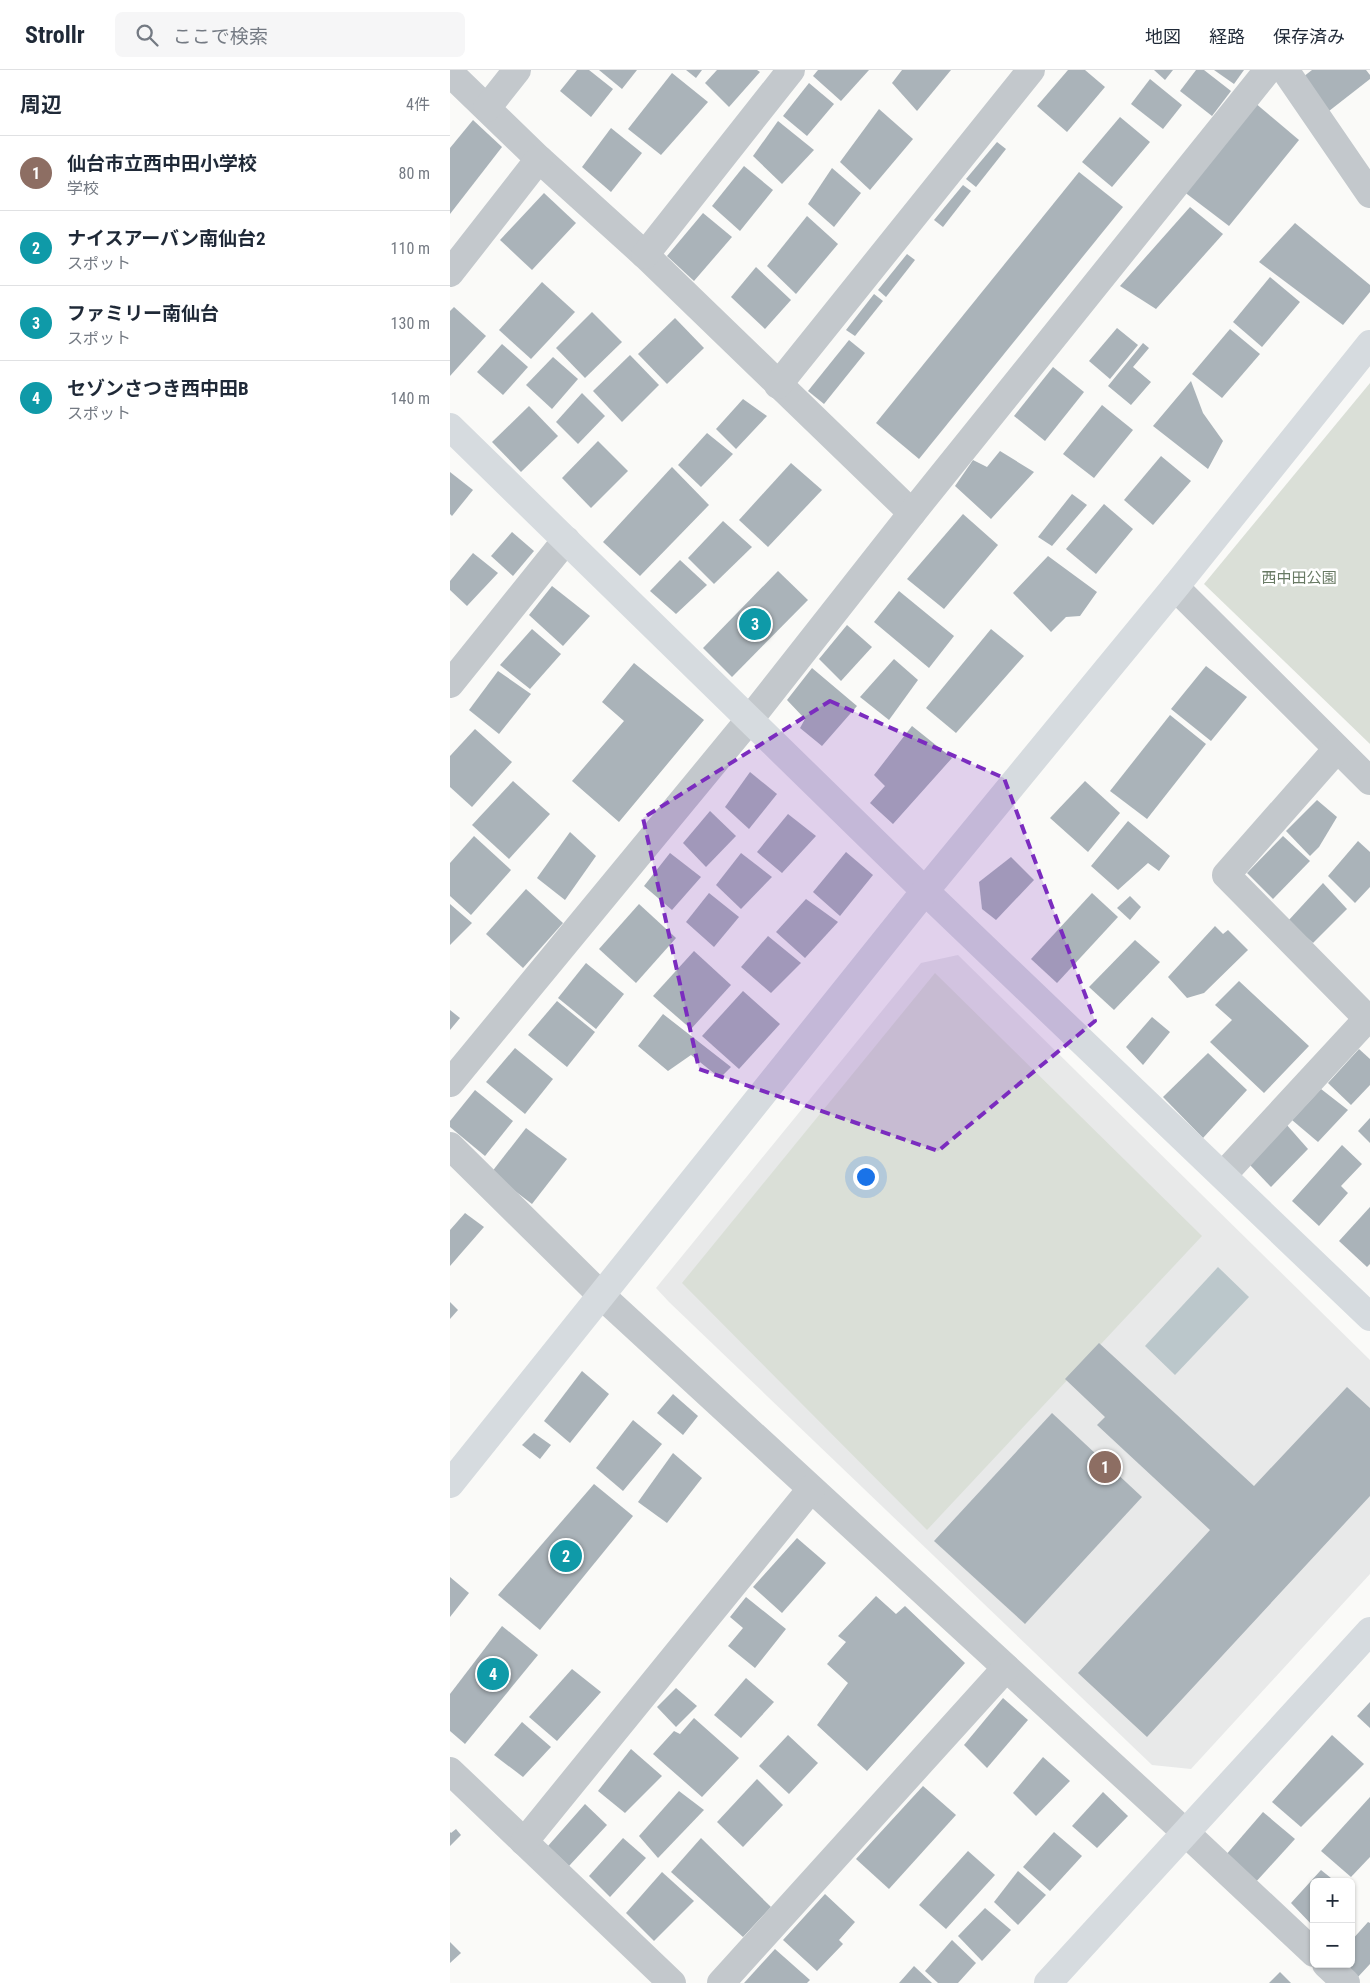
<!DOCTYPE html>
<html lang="ja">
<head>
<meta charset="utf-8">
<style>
	:root { --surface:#fff; --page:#f6f6f7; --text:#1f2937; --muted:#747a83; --line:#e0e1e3; --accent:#ea580c }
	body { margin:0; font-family:"Roboto Condensed","Noto Sans JP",sans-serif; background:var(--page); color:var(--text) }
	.controls { position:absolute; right:15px; bottom:15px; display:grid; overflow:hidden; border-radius:8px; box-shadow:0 1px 4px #0004 }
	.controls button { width:45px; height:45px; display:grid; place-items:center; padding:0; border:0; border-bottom:1px solid var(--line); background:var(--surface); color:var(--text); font:25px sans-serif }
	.you { position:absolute; left:415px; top:1106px; width:18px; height:18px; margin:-12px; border:4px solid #fff; border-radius:50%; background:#1a73e8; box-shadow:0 0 0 8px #1a73e833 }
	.badge { display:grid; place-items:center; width:32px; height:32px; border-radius:50%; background:var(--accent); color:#fff; font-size:16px; font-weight:700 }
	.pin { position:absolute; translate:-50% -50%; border:2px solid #fff; box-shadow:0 1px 5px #0006 }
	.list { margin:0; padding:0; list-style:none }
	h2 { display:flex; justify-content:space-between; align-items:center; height:65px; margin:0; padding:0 20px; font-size:21px }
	h2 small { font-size:16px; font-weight:400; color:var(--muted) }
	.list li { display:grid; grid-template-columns:32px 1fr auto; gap:15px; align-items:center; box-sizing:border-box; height:75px; padding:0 20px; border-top:1px solid var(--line) }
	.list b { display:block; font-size:19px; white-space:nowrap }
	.list p { margin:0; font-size:16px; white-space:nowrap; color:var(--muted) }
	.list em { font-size:16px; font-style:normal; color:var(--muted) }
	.icon { flex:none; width:28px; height:28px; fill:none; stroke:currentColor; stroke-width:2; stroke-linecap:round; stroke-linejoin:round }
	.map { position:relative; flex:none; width:920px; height:1913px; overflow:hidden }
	header { display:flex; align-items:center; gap:30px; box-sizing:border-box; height:70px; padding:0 25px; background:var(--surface); border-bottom:1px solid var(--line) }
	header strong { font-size:24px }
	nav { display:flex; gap:28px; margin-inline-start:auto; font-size:18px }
	.search { width:350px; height:45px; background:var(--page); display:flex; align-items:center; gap:12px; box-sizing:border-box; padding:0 18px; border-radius:8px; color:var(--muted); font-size:19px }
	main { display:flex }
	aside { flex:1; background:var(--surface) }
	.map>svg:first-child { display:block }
</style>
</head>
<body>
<header>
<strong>Strollr</strong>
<div class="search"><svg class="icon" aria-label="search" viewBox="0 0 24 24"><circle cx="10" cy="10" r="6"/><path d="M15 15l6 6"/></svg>ここで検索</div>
<nav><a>地図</a><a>経路</a><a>保存済み</a></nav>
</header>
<main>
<aside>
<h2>周辺<small>4件</small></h2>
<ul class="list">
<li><span class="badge" style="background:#8d6e63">1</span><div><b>仙台市立西中田小学校</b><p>学校</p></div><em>80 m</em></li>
<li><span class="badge" style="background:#0f9aa8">2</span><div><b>ナイスアーバン南仙台2</b><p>スポット</p></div><em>110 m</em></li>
<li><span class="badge" style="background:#0f9aa8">3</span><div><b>ファミリー南仙台</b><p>スポット</p></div><em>130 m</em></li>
<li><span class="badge" style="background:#0f9aa8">4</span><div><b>セゾンさつき西中田B</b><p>スポット</p></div><em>140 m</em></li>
</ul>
</aside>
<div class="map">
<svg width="920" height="1913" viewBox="0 0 920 1913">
	<rect width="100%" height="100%" fill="#fafaf8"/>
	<!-- built -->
	<path fill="#e8e9e9" d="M508,885L920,1290V1504L741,1699L702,1695L219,1232L206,1218L471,893Z"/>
	<!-- green -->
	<g fill="#dadfd7">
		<path d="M920,313V674L754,514Z"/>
		<path d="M485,903L752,1166L477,1460L232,1213Z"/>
	</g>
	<!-- water -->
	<path fill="#bbc7cb" d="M768,1197L799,1227L725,1305L695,1276Z"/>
	<!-- building -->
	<g fill="#aab3b9">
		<path d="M127,0H139L163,19L141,47L110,21Z"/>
		<path d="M149,0H187L172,19Z"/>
		<path d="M236,0H252L246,8Z"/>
		<path d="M267,0H307L310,2L279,37L255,13Z"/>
		<path d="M368,0H419L391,31L363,6Z"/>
		<path d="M452,0H501L467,41L442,13Z"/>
		<path d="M618,0H635L655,17L617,62L587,36Z"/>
		<path d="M704,0H723L715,10Z"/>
		<path d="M746,0H754L781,21L762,46L730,21Z"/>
		<path d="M764,0H794L784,14Z"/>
		<path d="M862,0H916L920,5V9L879,41L853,7Z"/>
		<path d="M222,3L258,32L211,85L178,59Z"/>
		<path d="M700,9L732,35L713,59L681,34Z"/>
		<path d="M359,13L384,34L357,66L333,46Z"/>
		<path d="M804,32L849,70L779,156L733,121Z"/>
		<path d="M429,39L463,69L420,120L390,92Z"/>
		<path d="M670,47L700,72L662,117L632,92Z"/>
		<path d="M23,50L52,77L0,144V78Z"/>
		<path d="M328,51L364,80L332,114L303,86Z"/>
		<path d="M161,58L192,83L161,122L132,97Z"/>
		<path d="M547,72L556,79L526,117L516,109Z"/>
		<path d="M294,96L323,120L290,161L262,136Z"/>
		<path d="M382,98L411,123L384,157L358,134Z"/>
		<path d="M629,102L673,137L469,389L426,353Z"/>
		<path d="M513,115L521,121L493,157L484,150Z"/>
		<path d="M94,123L126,153L82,200L50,170Z"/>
		<path d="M740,137L773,164L706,239L670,216Z"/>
		<path d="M253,143L282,167L244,211L217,186Z"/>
		<path d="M357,146L388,174L346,224L317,196Z"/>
		<path d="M845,153L920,215V222L893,255L809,192Z"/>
		<path d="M457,184L465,190L436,227L428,220Z"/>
		<path d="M306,197L341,230L315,259L281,227Z"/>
		<path d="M820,207L850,232L812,277L783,252Z"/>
		<path d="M92,212L125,242L81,289L49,260Z"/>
		<path d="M424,224L433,231L405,266L396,260Z"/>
		<path d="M4,237L36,266L0,306V241Z"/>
		<path d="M142,242L172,272L135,308L106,278Z"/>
		<path d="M225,248L254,278L217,314L188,284Z"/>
		<path d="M667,258L688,275L660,309L639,291Z"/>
		<path d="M780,259L810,284L772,328L742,304Z"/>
		<path d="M399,270L415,283L374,334L358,321Z"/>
		<path d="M693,273L699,278L683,297L701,312L681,335L658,316Z"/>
		<path d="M52,274L78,297L53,325L27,302Z"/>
		<path d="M180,285L209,315L172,352L143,321Z"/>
		<path d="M103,287L128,309L102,339L76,315Z"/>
		<path d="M603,297L634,322L595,371L564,346Z"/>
		<path d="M741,311L753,343L773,371L758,399L703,356Z"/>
		<path d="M132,323L155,346L128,374L106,352Z"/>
		<path d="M293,329L317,346L286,379L266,359Z"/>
		<path d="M652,335L683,360L644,408L613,384Z"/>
		<path d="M79,336L108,366L71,402L42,372Z"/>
		<path d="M257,363L283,384L251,417L228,395Z"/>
		<path d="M148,371L178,401L141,438L112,408Z"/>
		<path d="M550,381L584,402L541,449L505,416L523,390L537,397Z"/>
		<path d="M711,386L741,411L703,455L674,430Z"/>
		<path d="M341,393L372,420L318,477L289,450Z"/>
		<path d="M222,397L259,435L190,506L153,472Z"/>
		<path d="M0,402L23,420L2,446L0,444Z"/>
		<path d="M622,424L637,435L602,476L588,467Z"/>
		<path d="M654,434L683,459L646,504L616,479Z"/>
		<path d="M513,444L548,475L494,539L457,509Z"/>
		<path d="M273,451L302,477L264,514L238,488Z"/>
		<path d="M62,462L84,481L63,506L41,486Z"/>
		<path d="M23,483L48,503L17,536L0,520V511Z"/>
		<path d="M598,486L647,522L630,546L616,547L601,562L563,523Z"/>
		<path d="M230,490L257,515L226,544L200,521Z"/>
		<path d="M328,501L358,530L282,607L253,578Z"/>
		<path d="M102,516L140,546L113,576L79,545Z"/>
		<path d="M449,521L504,566L479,598L424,552Z"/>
		<path d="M397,555L422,577L391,611L369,589Z"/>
		<path d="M82,559L111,584L80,619L50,595Z"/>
		<path d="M541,559L574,586L506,663L476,638Z"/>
		<path d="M444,589L468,610L439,650L410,627Z"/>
		<path d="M184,593L254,650L169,752L122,711L174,651L152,632Z"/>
		<path d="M756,596L797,627L761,671L721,639Z"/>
		<path d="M362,598L407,636L372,676L350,658L355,649L337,630Z"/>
		<path d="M48,601L81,624L49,664L19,640Z"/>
		<path d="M720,645L756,674L697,749L660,721Z"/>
		<path d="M462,656L502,688L443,754L420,733L435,716L424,705Z"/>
		<path d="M25,659L62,692L22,737L0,717V686Z"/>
		<path d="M300,702L327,724L299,759L275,737Z"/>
		<path d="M63,711L100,744L59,789L22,755Z"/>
		<path d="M635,711L670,743L638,782L600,748Z"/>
		<path d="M867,730L887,747L869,777L860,786L836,761Z"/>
		<path d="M260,741L286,766L256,797L233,773Z"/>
		<path d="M338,744L366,766L332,803L307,782Z"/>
		<path d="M678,751L720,786L709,801L698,793L668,820L641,796Z"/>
		<path d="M120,762L146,786L115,830L87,808Z"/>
		<path d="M24,766L61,800L21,845L0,826V793Z"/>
		<path d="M833,766L860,791L823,829L797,803Z"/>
		<path d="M908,771L920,782V817L905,833L878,806Z"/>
		<path d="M396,782L423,805L390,846L363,822Z"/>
		<path d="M220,783L251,807L222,840L194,816Z"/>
		<path d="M291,783L322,807L291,839L266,815Z"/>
		<path d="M561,787L584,810L546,850L532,839L529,812Z"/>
		<path d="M873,813L897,839L863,873L838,851Z"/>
		<path d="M76,819L113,853L73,898L36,864Z"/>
		<path d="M259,823L289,847L264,877L236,852Z"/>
		<path d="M642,823L668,847L607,913L581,889Z"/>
		<path d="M680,826L691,837L680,850L667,838Z"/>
		<path d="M356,829L388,852L355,888L326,862Z"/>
		<path d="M0,834L22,853L0,875Z"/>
		<path d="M189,834L226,868L186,913L149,879Z"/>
		<path d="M765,856L773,864L778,860L798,880L754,923L737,928L718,907Z"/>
		<path d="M318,866L351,893L321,923L291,897Z"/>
		<path d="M685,870L710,892L664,940L639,917Z"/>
		<path d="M244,881L281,915L241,959L203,926Z"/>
		<path d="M136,893L174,924L146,959L108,928Z"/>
		<path d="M789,911L859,976L814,1023L760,972L782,950L765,935Z"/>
		<path d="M293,921L330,954L289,999L252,966Z"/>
		<path d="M107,931L145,962L117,997L78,965Z"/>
		<path d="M0,940L10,948L0,960Z"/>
		<path d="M213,944L281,997L270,1008L241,985L218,1001L188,976Z"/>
		<path d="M702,947L720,962L693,995L676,977Z"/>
		<path d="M65,978L103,1009L75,1044L36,1012Z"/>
		<path d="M909,979L920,989V1015L901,1035L878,1013Z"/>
		<path d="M758,983L797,1020L753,1068L713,1027Z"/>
		<path d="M871,1019L898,1040L868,1072L842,1050Z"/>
		<path d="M25,1020L63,1051L35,1086L0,1057V1051Z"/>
		<path d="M920,1048V1073L908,1061Z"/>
		<path d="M836,1054L858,1079L821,1117L799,1094Z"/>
		<path d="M76,1058L117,1089L82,1134L41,1103Z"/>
		<path d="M892,1075L912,1094L891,1116L898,1123L869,1156L842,1131Z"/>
		<path d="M920,1137V1194L917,1197L889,1171Z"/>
		<path d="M15,1143L34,1157L0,1196V1160Z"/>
		<path d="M0,1232L8,1240L0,1249Z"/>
		<path d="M649,1273L804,1416L897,1317L920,1338V1426L697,1667L628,1603L760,1460L647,1355L655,1347L615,1309Z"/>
		<path d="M132,1301L159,1324L120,1373L94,1351Z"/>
		<path d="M223,1324L248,1346L233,1365L207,1343Z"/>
		<path d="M602,1343L692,1427L575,1554L484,1471Z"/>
		<path d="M183,1350L212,1374L173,1421L146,1398Z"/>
		<path d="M84,1363L101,1375L90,1389L72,1375Z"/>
		<path d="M223,1383L252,1408L217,1453L188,1432Z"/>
		<path d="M144,1414L183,1446L90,1560L48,1525Z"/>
		<path d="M347,1468L376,1493L332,1543L303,1517Z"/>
		<path d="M0,1507L19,1523L0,1547Z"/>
		<path d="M426,1526L446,1544L455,1536L515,1593L417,1701L367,1655L398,1613L377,1594L396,1572L388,1566Z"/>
		<path d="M296,1527L336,1559L305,1598L278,1576L293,1558L280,1547Z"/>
		<path d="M52,1556L88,1585L15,1674L0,1661V1624Z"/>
		<path d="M122,1599L151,1622L107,1671L79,1647Z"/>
		<path d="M296,1608L324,1632L291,1668L264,1645Z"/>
		<path d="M226,1618L247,1636L226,1657L207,1637Z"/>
		<path d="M553,1628L578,1650L537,1698L514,1675Z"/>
		<path d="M920,1632V1658L907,1646Z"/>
		<path d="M244,1648L289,1688L252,1727L203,1684L224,1661L230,1664Z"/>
		<path d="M72,1652L101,1677L73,1707L44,1685Z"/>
		<path d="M338,1665L368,1693L339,1724L309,1696Z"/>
		<path d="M882,1665L914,1694L851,1757L822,1732Z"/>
		<path d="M181,1679L212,1706L175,1743L148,1721Z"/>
		<path d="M593,1687L620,1711L586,1746L563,1723Z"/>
		<path d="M307,1709L333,1735L293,1777L267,1752Z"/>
		<path d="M473,1716L506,1745L439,1819L406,1789Z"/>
		<path d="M229,1721L254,1740L208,1788L189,1766Z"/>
		<path d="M653,1722L678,1746L647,1778L622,1756Z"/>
		<path d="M920,1727V1787L901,1807L871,1781Z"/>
		<path d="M135,1734L157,1755L119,1796L98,1776Z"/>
		<path d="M813,1742L845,1769L804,1814L775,1786Z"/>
		<path d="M6,1759L11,1765L0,1776V1762L1,1763Z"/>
		<path d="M604,1762L632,1786L600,1821L573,1797Z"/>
		<path d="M173,1768L196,1788L160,1827L139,1806Z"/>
		<path d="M251,1768L321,1837L293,1867L221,1802Z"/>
		<path d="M518,1781L545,1805L496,1859L469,1835Z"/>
		<path d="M871,1800L886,1812H864V1857L841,1833Z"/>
		<path d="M568,1801L596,1825L568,1855L544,1832Z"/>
		<path d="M212,1802L244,1831L204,1871L176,1843Z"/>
		<path d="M375,1824L405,1852L389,1870L393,1874L367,1901L333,1870Z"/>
		<path d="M535,1838L561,1860L532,1891L508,1866Z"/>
		<path d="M918,1852L920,1853V1894L907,1908L893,1894H901V1871Z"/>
		<path d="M502,1870L526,1893L508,1913H488L475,1901Z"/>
		<path d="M0,1872L11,1883L0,1893Z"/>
		<path d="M325,1879L360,1910L357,1913H294Z"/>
		<path d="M464,1896L482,1913H449Z"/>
		<path d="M830,1902L841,1913H819Z"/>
	</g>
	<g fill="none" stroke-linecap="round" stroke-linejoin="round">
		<!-- street -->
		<g stroke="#c3c8cc" stroke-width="28">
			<path d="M835,0L920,124"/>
			<path d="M0,3L89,89L195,185L462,443"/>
			<path d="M37,38L67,0"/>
			<path d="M195,185L341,0"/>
			<path d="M0,203L89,89"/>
			<path d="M328,315L581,0"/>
			<path d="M725,517L920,711"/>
			<path d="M0,614L116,470"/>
			<path d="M887,679L776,805L920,951"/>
			<path d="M0,1013L300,649L462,443L818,0"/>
			<path d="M0,1076L152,1226L736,1763L864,1883"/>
			<path d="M773,1105L920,946"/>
			<path d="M0,1701L222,1913"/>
			<path d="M74,1772L361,1419"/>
			<path d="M876,1894L896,1913"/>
			<path d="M271,1913L556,1598"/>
		</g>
		<!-- secondary -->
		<g stroke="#d6dbdf" stroke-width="28">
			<path d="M0,357L475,821L920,1247"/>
			<path d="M0,1414L475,821L725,517L920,274"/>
			<path d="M598,1913L920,1561"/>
		</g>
	</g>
	<!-- marked area -->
	<path fill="#7b2cbf" fill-opacity="0.2" stroke="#7b2cbf" stroke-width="4" stroke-dasharray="10 6" stroke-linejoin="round" d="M380,631L554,708L645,951L488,1081L249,999L193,748Z"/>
	<g text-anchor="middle" stroke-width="5" stroke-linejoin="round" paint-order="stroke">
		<!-- park labels -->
		<g font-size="15" fill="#687a64" stroke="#fff">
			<text x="849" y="513">西中田公園</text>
		</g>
	</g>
</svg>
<div class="controls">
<button>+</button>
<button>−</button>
</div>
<div class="you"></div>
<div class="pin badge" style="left:655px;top:1397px;background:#8d6e63">1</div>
<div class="pin badge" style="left:116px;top:1486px;background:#0f9aa8">2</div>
<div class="pin badge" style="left:305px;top:554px;background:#0f9aa8">3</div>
<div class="pin badge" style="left:43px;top:1604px;background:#0f9aa8">4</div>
</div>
</main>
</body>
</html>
